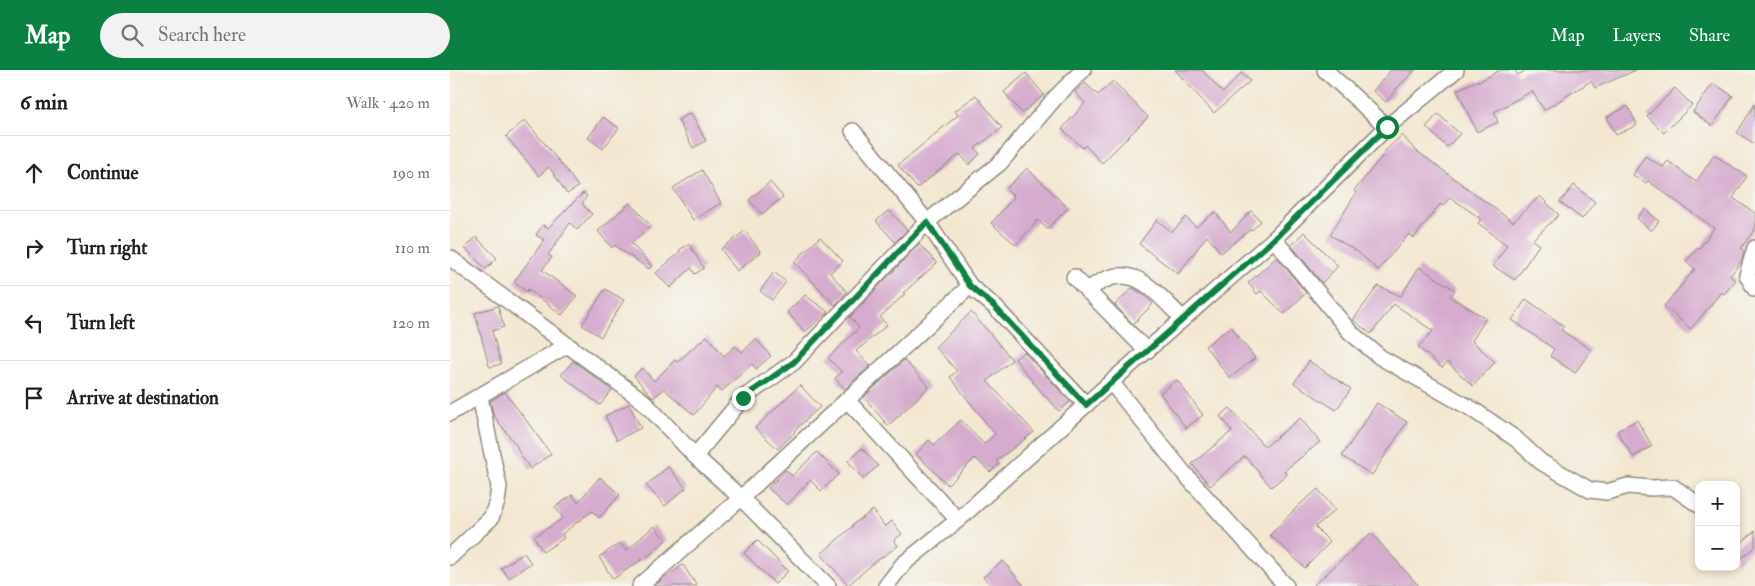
<!DOCTYPE html>
<html lang="en">
<head>
<meta charset="utf-8">
<style>
	:root { --surface:#fff; --page:#f2f2f2; --text:#202124; --muted:#757577; --line:#e0e0e0; --accent:#0b8043 }
	body { margin:0; font-family:"IM FELL Double Pica",serif; background:var(--page); color:var(--text) }
	.controls { position:absolute; right:15px; bottom:15px; display:grid; overflow:hidden; border-radius:10px; box-shadow:0 2px 8px #0003 }
	.controls button { width:45px; height:45px; display:grid; place-items:center; padding:0; border:0; border-bottom:1px solid var(--line); background:var(--surface); color:var(--text); font:25px sans-serif }
	.stop { position:absolute; width:15px; height:15px; margin:-11px; border:4px solid #0b8043; border-radius:50%; background:#fff }
	.stop.end { background:#0b8043; border-color:#fff; box-shadow:0 1px 5px #0008 }
	.list { margin:0; padding:0; list-style:none }
	h2 { display:flex; justify-content:space-between; align-items:center; height:65px; margin:0; padding:0 20px; font-size:21px }
	h2 small { font-size:16px; font-weight:400; color:var(--muted) }
	.list li { display:grid; grid-template-columns:32px 1fr auto; gap:15px; align-items:center; box-sizing:border-box; height:75px; padding:0 20px; border-top:1px solid var(--line) }
	.list b { display:block; font-size:19px; white-space:nowrap }
	.list em { font-size:16px; font-style:normal; color:var(--muted) }
	.icon { flex:none; width:28px; height:28px; fill:none; stroke:currentColor; stroke-width:2; stroke-linecap:round; stroke-linejoin:round }
	.map { position:relative; flex:none; width:1305px; height:516px; overflow:hidden }
	header { display:flex; align-items:center; gap:30px; box-sizing:border-box; height:70px; padding:0 25px; background:var(--accent); color:#fff }
	header strong { font-size:24px }
	nav { display:flex; gap:28px; margin-inline-start:auto; font-size:18px }
	.search { width:350px; height:45px; background:var(--page); display:flex; align-items:center; gap:12px; box-sizing:border-box; padding:0 18px; border-radius:28px; color:var(--muted); font-size:19px }
	main { display:flex }
	aside { flex:1; background:var(--surface) }
	.map>svg:first-child { display:block }
</style>
</head>
<body>
<header>
<strong>Map</strong>
<div class="search"><svg class="icon" aria-label="search" viewBox="0 0 24 24"><circle cx="10" cy="10" r="6"/><path d="M15 15l6 6"/></svg>Search here</div>
<nav><a>Map</a><a>Layers</a><a>Share</a></nav>
</header>
<main>
<aside>
<h2>6 min<small>Walk · 420 m</small></h2>
<ul class="list">
<li><svg class="icon" aria-label="ahead" viewBox="0 0 24 24"><path d="M12 20V5M6 11l6-6 6 6"/></svg><div><b>Continue</b></div><em>190 m</em></li>
<li><svg class="icon" aria-label="right" viewBox="0 0 24 24"><path d="M7 20v-9h11M14 6l5 5-5 5"/></svg><div><b>Turn right</b></div><em>110 m</em></li>
<li><svg class="icon" aria-label="left" viewBox="0 0 24 24"><path d="M17 20v-9H6M10 6l-5 5 5 5"/></svg><div><b>Turn left</b></div><em>120 m</em></li>
<li><svg class="icon" aria-label="arrive" viewBox="0 0 24 24"><path d="M6 21V4h12l-3 4 3 4H6"/></svg><div><b>Arrive at destination</b></div></li>
</ul>
</aside>
<div class="map">
<svg width="1305" height="516" viewBox="0 0 1305 516">
	<rect width="100%" height="100%" fill="#f6f6f2"/>
	<filter id="ink" filterUnits="userSpaceOnUse"><feTurbulence type="fractalNoise" baseFrequency=".02" numOctaves="2"/><feDisplacementMap in="SourceGraphic" scale="10" xChannelSelector="R" yChannelSelector="G"/><feConvolveMatrix kernelMatrix="1 2 1 2 8 2 1 2 1" color-interpolation-filters="sRGB"/></filter>
	<filter id="wash" filterUnits="userSpaceOnUse"><feTurbulence type="fractalNoise" baseFrequency=".0096" numOctaves="4" result="noise"/><feDisplacementMap in="SourceGraphic" scale="20" xChannelSelector="R" yChannelSelector="G"/><feGaussianBlur stdDeviation="1.12" result="paint"/><feColorMatrix in="noise" values="0 0 0 0 0 0 0 0 0 0 0 0 0 0 0 0 0 1.4 0 .05"/><feComposite in="paint" operator="in"/></filter>
	<g filter="url(#wash)">
		<rect width="100%" height="100%" fill="#f3e7d1"/>
		<g id="blocks">
			<!-- building -->
			<g fill="#d5abce">
				<path d="M725,0H752L773,23L791,3L800,11L764,43Z"/>
				<path d="M941,0H965L945,20L946,21L936,32L923,21Z"/>
				<path d="M1050,0H1065L1068,5L1076,0H1186L1145,18L1141,11L1094,40L1082,21L1044,42L1048,52L1027,62L1007,20L1028,10L1029,12Z"/>
				<path d="M576,3L594,25L572,43L554,22Z"/>
				<path d="M663,11L698,47L652,93L635,75L633,78L612,59L635,33L625,22L635,13L648,25Z"/>
				<path d="M1263,13L1283,26L1262,56L1243,42Z"/>
				<path d="M1225,18L1242,35L1214,63L1197,46Z"/>
				<path d="M526,25L552,58L525,78L530,84L519,95L510,84L467,118L448,95L508,45L505,41Z"/>
				<path d="M1305,34V74L1287,63Z"/>
				<path d="M1178,36L1187,55L1166,65L1157,47Z"/>
				<path d="M241,43L256,71L243,78L228,50Z"/>
				<path d="M988,44L1010,64L997,77L976,57Z"/>
				<path d="M153,47L169,58L153,79L138,68Z"/>
				<path d="M75,50L118,102L128,117L117,124L99,97L89,106L56,66Z"/>
				<path d="M952,65L964,79L1063,152L1090,126L1109,145L1082,170L1089,175L1065,210L1043,196L1057,175L1028,153L1031,149L1000,127L993,136L990,134L964,168L959,164L928,200L908,182L880,165L906,123L904,121L934,84L933,83Z"/>
				<path d="M1264,85L1297,106L1283,128L1305,143V159L1291,178L1294,181L1292,190L1280,206L1286,210L1274,224L1271,222L1241,259L1214,236L1245,199L1236,191L1248,178L1249,179L1264,158L1198,111L1196,113L1183,105L1195,86L1213,97L1218,91L1246,112Z"/>
				<path d="M577,98L618,138L597,159L588,150L566,175L541,153L564,127L556,119Z"/>
				<path d="M252,100L271,133L243,150L223,118Z"/>
				<path d="M320,112L333,127L312,144L299,130Z"/>
				<path d="M1124,115L1145,132L1132,149L1110,132Z"/>
				<path d="M133,123L137,126L132,134L142,144L127,160L120,153L98,185L102,187L92,200L127,226L112,245L78,219L77,222L64,212L94,170L86,165L93,155L98,158Z"/>
				<path d="M180,133L201,156L181,173L202,196L199,199L164,175L162,178L148,161Z"/>
				<path d="M1195,139L1209,151L1201,161L1187,148Z"/>
				<path d="M439,140L457,160L445,172L426,151Z"/>
				<path d="M801,141L811,151L802,160L801,159L771,183L757,166L728,204L689,174L707,150L722,162L736,147L746,157L765,142L781,162Z"/>
				<path d="M295,161L311,182L287,201L271,179Z"/>
				<path d="M854,162L888,196L872,213L841,175Z"/>
				<path d="M26,167L47,188L36,199L15,178Z"/>
				<path d="M370,167L393,191L380,203L397,222L385,235L344,192Z"/>
				<path d="M239,174L254,198L245,204L241,198L220,218L206,203L230,182L229,180Z"/>
				<path d="M469,174L487,193L453,223L455,224L430,247L437,255L406,281L420,296L395,319L385,308L392,302L378,288L409,258L400,247Z"/>
				<path d="M827,187L856,223L834,244L811,221L807,224L798,213Z"/>
				<path d="M969,197L1005,220L1000,227L1036,248L1022,271L1045,292L1023,316L997,292L992,298L968,277L983,261L944,234L921,264L903,250L928,216L951,226Z"/>
				<path d="M324,202L336,212L322,230L310,221Z"/>
				<path d="M682,218L694,225L703,234L683,254L665,235Z"/>
				<path d="M155,219L174,230L151,267L132,255Z"/>
				<path d="M355,225L378,242L355,262L337,242Z"/>
				<path d="M1076,229L1114,256L1111,260L1141,280L1125,303L1100,286L1104,279L1062,250Z"/>
				<path d="M48,236L54,257L42,261L51,294L41,297L39,296L25,243Z"/>
				<path d="M521,242L537,260L562,290L537,311L584,362L546,391L549,394L540,402L525,388L498,415L466,384L479,370L484,375L511,350L534,374L545,364L500,307L507,301L485,277Z"/>
				<path d="M781,257L805,288L780,308L755,276Z"/>
				<path d="M257,266L274,286L285,276L292,282L306,269L321,286L306,299L302,294L271,322L267,317L244,345L214,319L203,328L184,306L192,298L204,311L225,290L227,292Z"/>
				<path d="M574,282L620,332L609,341L587,317L565,289Z"/>
				<path d="M454,290L479,317L438,356L414,327Z"/>
				<path d="M123,291L162,320L150,335L111,305Z"/>
				<path d="M859,291L901,319L886,340L844,313Z"/>
				<path d="M727,310L753,345L736,358L710,323Z"/>
				<path d="M350,315L370,337L344,361L345,362L328,379L305,358Z"/>
				<path d="M55,322L101,384L80,399L67,379L68,378L44,346L40,331Z"/>
				<path d="M927,333L957,352L922,405L892,386Z"/>
				<path d="M179,334L191,358L167,370L155,346Z"/>
				<path d="M780,338L815,377L850,348L870,372L834,401L837,404L821,417L795,386L760,416L742,394L782,361L770,346Z"/>
				<path d="M1187,350L1202,376L1183,387L1167,361Z"/>
				<path d="M412,378L428,396L413,409L398,391Z"/>
				<path d="M367,382L389,404L371,421L360,410L337,435L318,418L336,400L342,406Z"/>
				<path d="M218,397L236,418L215,436L196,415Z"/>
				<path d="M150,407L170,425L149,448L142,441L112,464L114,468L93,482L84,467L113,448L105,437L122,425L128,432Z"/>
				<path d="M868,419L885,440L865,457L880,472L855,498L820,465L847,437Z"/>
				<path d="M423,440L435,457L442,451L452,464L444,470L448,476L425,492L398,515L371,484L403,456L402,455Z"/>
				<path d="M204,456L216,470L195,489L194,488L163,509L149,487L170,473L176,481Z"/>
				<path d="M1305,461V477L1286,493V477Z"/>
				<path d="M921,463L969,516H863Z"/>
				<path d="M307,470L338,501L325,514L294,483Z"/>
				<path d="M74,483L81,493L59,508L51,498Z"/>
				<path d="M553,491L574,516H541L533,507Z"/>
				<path d="M233,495L247,516H204L214,508Z"/>
			</g>
		</g>
	</g>
	<g filter="url(#ink)">
		<use href="#blocks" fill-opacity="0" stroke="#8f897e" stroke-width="1"/>
		<g fill="none" stroke-linecap="round" stroke-linejoin="round">
			<!-- minor casing -->
			<g stroke="#8f897e" stroke-width="18">
				<g id="minor">
					<path d="M875,0L937,57"/>
					<path d="M403,61L477,152L520,216L544,236L636,335"/>
					<path d="M824,169L900,262L930,287L1022,339L1066,369L1091,392L1140,420L1157,422L1178,416L1201,418L1223,417L1249,435"/>
					<path d="M1305,178L1297,205L1305,219"/>
					<path d="M0,188L193,331L245,386L291,428L378,516"/>
					<path d="M624,207L697,281"/>
					<path d="M637,221C680,186 701,218 733,249"/>
					<path d="M661,312L733,402L836,516"/>
					<path d="M397,330L508,450"/>
					<path d="M0,343L116,276"/>
					<path d="M245,386L293,328L344,292L477,152L550,93L605,28L633,0"/>
					<path d="M0,487L41,448L47,432L49,417L30,327"/>
					<path d="M190,516L291,428L520,216"/>
					<path d="M436,516L453,494L508,450L661,312L824,169L937,57L1006,0"/>
				</g>
			</g>
			<!-- minor -->
			<use href="#minor" stroke="#fff" stroke-width="15"/>
		</g>
	</g>
	<g fill="none" stroke-linecap="round" stroke-linejoin="round" filter="url(#ink)">
		<!-- route -->
		<path stroke="#0b8043" stroke-width="6" d="M293,328L344,292L477,152L520,216L544,236L636,335L824,169L937,57"/>
	</g>
</svg>
<div class="controls">
<button>+</button>
<button>−</button>
</div>
<div class="stop" style="left:937px;top:57px"></div>
<div class="stop end" style="left:293px;top:328px"></div>
</div>
</main>
</body>
</html>
